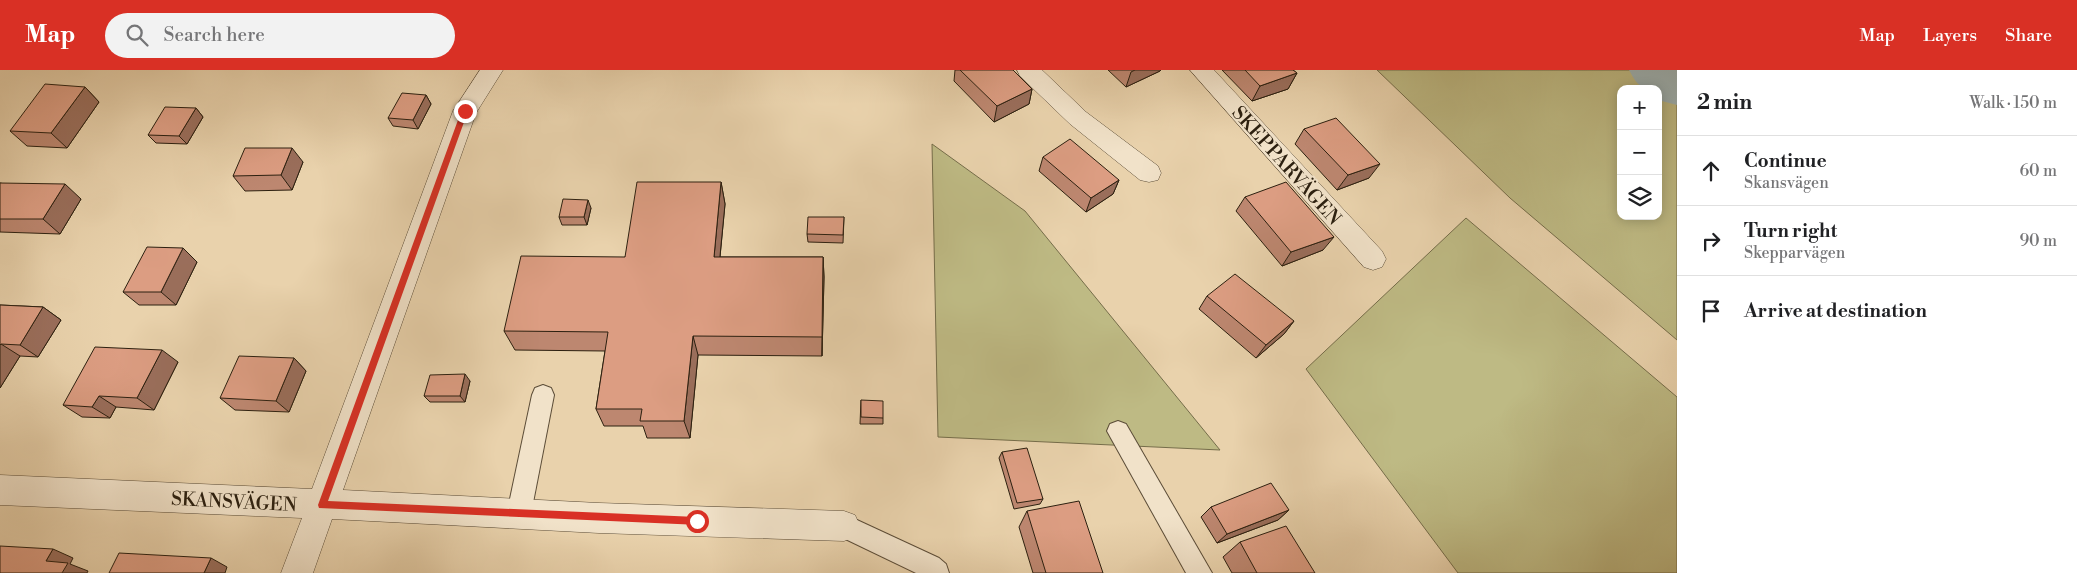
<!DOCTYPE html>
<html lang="en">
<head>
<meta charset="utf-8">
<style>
	:root { --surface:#fff; --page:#f2f2f2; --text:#202124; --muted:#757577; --line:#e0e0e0; --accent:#d93025 }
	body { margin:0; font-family:"Libre Bodoni",serif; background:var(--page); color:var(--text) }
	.controls { position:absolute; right:15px; top:15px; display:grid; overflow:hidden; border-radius:10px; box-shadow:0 2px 12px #0003 }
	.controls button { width:45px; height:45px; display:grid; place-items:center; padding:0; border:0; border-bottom:1px solid var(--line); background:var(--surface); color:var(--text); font:25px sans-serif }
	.stop { position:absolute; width:15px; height:15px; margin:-11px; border:4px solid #d93025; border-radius:50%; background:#fff }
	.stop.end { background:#d93025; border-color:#fff; box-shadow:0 1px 5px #0008 }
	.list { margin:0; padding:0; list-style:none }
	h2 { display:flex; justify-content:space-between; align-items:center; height:65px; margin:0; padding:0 20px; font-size:21px }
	h2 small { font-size:16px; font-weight:400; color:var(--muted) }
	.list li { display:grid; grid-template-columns:32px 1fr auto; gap:15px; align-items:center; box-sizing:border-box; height:70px; padding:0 20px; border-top:1px solid var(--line) }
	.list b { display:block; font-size:19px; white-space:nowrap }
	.list p { margin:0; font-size:16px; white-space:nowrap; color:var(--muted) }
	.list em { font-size:16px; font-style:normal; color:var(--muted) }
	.icon { flex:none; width:28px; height:28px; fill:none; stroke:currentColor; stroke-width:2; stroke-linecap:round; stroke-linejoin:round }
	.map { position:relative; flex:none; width:1677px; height:503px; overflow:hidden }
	header { display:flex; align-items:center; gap:30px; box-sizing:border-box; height:70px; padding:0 25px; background:var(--accent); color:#fff }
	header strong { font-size:24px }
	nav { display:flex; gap:28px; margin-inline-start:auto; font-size:18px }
	.search { width:350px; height:45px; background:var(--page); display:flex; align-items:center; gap:12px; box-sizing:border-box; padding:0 18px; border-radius:28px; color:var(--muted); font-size:19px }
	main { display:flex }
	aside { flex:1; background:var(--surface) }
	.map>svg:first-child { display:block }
</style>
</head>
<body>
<header>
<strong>Map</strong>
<div class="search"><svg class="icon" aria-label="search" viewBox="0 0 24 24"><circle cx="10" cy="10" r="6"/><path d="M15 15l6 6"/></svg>Search here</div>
<nav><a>Map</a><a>Layers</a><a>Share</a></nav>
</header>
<main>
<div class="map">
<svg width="1677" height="503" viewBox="0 0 1677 503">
	<rect width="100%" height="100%" fill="#e9d2ac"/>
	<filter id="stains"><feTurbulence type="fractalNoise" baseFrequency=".004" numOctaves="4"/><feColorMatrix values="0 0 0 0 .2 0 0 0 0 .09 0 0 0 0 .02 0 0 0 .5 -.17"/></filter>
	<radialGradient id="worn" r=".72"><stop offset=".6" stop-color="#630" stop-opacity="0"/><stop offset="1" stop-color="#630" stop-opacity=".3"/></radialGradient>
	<!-- green -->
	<g fill="#beba84" stroke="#756d4a" fill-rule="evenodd">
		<path d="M1377,0H1677V270L1510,128ZM1621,19H1658V146H1621Z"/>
		<path d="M932,74L1025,141L1220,380L938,367Z"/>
		<path d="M1466,148L1677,327V503H1458L1306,299Z"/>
	</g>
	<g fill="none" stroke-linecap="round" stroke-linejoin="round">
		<!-- river -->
		<path fill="#9eb4b6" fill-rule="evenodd" d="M1629,0H1677V35L1658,30V19C1640,19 1638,16 1629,0Z"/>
		<!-- lane casing -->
		<g stroke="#5b4c37" stroke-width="2">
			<g id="lane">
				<path d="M543,315L551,318L554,325L531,443L528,451L519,455L510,451L507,443L532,325L535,318Z"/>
				<path d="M1118,351L1126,354L1212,503H1186L1107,361L1110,354Z"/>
				<path d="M844,444L939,488L946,494L949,503H916L835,464L832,456L835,448Z"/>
			</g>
		</g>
		<!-- street casing -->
		<g stroke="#5b4c37" stroke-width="1">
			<g id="street">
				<path d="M480,0H503L476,43L343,420L599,433L844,441L855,445L860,456L855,467L844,471L599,463L332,449L313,503H281L302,448L0,435V405L312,419L453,41Z"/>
				<path d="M1017,0H1042L1086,42L1158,96L1161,103L1158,110L1149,112L1140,110L1070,54L1020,6Z"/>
				<path d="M1190,0H1214L1382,181L1386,189L1382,197L1373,200L1364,197Z"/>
			</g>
		</g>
		<!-- lane -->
		<use href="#lane" fill="#f1e2c9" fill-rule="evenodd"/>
		<!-- street -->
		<use href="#street" fill="#f1e2c9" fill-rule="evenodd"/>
	</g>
	<!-- wall -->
	<g fill="#bd8770" stroke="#2c2010">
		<path d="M955,0H1013L1032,19L1029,34L994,52L954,11Z"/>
		<path d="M1108,0H1161L1160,1L1126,17Z"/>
		<path d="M1222,0H1293L1297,3L1288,19L1252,31Z"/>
		<path d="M85,17L99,32L67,78L27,76L10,61Z"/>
		<path d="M426,25L431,34L418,59L393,56L388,48Z"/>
		<path d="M196,38L203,47L187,74L156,73L148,65Z"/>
		<path d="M1304,59L1369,108L1337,120L1295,74Z"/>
		<path d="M1043,87L1119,110L1113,124L1086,142L1039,101Z"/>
		<path d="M303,92L292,120L245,121L233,106Z"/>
		<path d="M721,112L725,134L720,187H823L824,207L822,286L698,285L690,368H647L643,356H604L596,339L605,281L515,280L504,261L625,187Z"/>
		<path d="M0,113L81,129L60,164L0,162Z"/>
		<path d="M1245,127L1323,180L1282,196L1236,141Z"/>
		<path d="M591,138L587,155H562L559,147Z"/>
		<path d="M844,147L843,173L808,172L807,164Z"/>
		<path d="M197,192L176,235H139L123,222Z"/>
		<path d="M1207,226L1294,251L1284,264L1256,288L1199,239Z"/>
		<path d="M0,235L43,237L61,250L38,287L20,286L0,318Z"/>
		<path d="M294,288L306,301L289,342L235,340L220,328Z"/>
		<path d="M178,292L154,340L116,337L110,348L82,347L63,335Z"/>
		<path d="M470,311L465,332H430L424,326Z"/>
		<path d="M861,330L883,348V354H860Z"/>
		<path d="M1002,382L1043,429L1040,434L1014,439L999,388Z"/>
		<path d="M1211,437L1289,440L1278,450L1217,473L1201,447Z"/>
		<path d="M1027,441L1103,503H1033L1019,457Z"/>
		<path d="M1240,472L1315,503H1232L1223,487Z"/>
	</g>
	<!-- shaded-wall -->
	<g fill="#9a6e5b" stroke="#2c2010">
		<path d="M1135,0H1161L1160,1L1126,17L1131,2Z"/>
		<path d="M1297,3L1288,19L1252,31L1260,16Z"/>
		<path d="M85,17L99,32L67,78L51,63Z"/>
		<path d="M1032,19L1029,34L994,52L997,36Z"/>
		<path d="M426,25L431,34L418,59L413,50Z"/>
		<path d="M196,38L203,47L187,74L179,66Z"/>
		<path d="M292,78L303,92L292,120L281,105Z"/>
		<path d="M1380,94L1369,108L1337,120L1348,105Z"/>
		<path d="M1119,110L1113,124L1086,142L1091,128Z"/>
		<path d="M721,112L725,134L718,207L714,187Z"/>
		<path d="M65,114L81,129L60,164L43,149Z"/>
		<path d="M588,130L591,138L587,155L584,147Z"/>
		<path d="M1334,167L1323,180L1282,196L1291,182Z"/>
		<path d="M183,178L197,192L176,235L161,222Z"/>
		<path d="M823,187L824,207L822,286V267Z"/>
		<path d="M43,237L61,250L38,287L20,275Z"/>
		<path d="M1294,251L1284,264L1256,288L1266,275Z"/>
		<path d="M693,266L698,285L690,368L684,351Z"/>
		<path d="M1,274L20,286L0,318V275Z"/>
		<path d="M162,280L178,292L154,340L137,328Z"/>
		<path d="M294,288L306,301L289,342L276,331Z"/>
		<path d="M465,304L470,311L465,332L460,326Z"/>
		<path d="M99,326L116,337L110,348L92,337Z"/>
		<path d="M1289,440L1278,450L1217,473L1227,464Z"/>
		<path d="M53,479L73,488L70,494L88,501L87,503H62L46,491Z"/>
		<path d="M211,488L227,497L225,503H204Z"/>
	</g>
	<!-- building -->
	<g fill="#dc9d82" stroke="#2c2010">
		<path d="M960,0H1013L1032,19L997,36Z"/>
		<path d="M1245,0H1293L1297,3L1260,16Z"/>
		<path d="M45,14L85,17L51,63L10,61Z"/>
		<path d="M402,23L426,25L413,50L388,48Z"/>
		<path d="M165,37L196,38L179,66L148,65Z"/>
		<path d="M1336,48L1380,94L1348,105L1304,59Z"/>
		<path d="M1070,69L1119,110L1091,128L1043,87Z"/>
		<path d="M245,78H292L281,105L233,106Z"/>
		<path d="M637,112H721L714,187H823L822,267L693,266L684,351H640L642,339H596L608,262L504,261L521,186L625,187Z"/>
		<path d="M1286,112L1334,167L1291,182L1245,127Z"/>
		<path d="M0,113L65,114L43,149H0Z"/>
		<path d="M563,129L588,130L584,147H559Z"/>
		<path d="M808,147H844L843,165L807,164Z"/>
		<path d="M147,177L183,178L161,222H123Z"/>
		<path d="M1235,204L1294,251L1266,275L1207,226Z"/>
		<path d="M0,235L43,237L20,275L1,274L0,275Z"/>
		<path d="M95,277L162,280L137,328L99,326L92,337L63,335Z"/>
		<path d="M239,286L294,288L276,331L220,328Z"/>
		<path d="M465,304L460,326H424L430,305Z"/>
		<path d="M861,330L883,331V348L861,347Z"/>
		<path d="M1027,378L1043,429L1017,433L1002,382Z"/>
		<path d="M1271,413L1289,440L1227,464L1211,437Z"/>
		<path d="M1079,431L1103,503H1046L1027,441Z"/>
		<path d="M1286,456L1315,503H1257L1240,472Z"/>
		<path d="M0,476L53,479L46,491L68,493L62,503H0Z"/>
		<path d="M119,483L211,488L204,503H109Z"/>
	</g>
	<!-- route -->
	<path fill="#d93025" d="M462,39L468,41L328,431L697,447L701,451L700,455L319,438L318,435Z"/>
	<g text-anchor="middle" stroke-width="4" stroke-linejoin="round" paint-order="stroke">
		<!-- street labels -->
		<g font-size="19" fill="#2c2010" stroke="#f1e2c9">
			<text transform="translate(1287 95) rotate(48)" y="7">SKEPPARVÄGEN</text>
			<text transform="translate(234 431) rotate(3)" y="7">SKANSVÄGEN</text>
		</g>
	</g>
	<rect width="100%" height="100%" filter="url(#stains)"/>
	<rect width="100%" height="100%" fill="url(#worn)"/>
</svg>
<div class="controls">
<button>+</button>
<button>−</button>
<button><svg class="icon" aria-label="layers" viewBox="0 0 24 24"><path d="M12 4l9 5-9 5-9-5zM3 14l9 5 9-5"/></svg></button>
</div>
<div class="stop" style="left:697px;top:451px"></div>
<div class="stop end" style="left:465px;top:41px"></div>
</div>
<aside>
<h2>2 min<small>Walk · 150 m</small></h2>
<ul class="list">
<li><svg class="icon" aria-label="ahead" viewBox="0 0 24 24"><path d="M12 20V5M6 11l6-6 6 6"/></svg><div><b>Continue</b><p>Skansvägen</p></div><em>60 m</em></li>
<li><svg class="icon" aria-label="right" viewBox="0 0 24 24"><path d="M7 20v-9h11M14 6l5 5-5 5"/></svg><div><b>Turn right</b><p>Skepparvägen</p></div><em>90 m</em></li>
<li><svg class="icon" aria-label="arrive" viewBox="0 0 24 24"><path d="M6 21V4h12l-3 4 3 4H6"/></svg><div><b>Arrive at destination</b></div></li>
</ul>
</aside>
</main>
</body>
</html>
